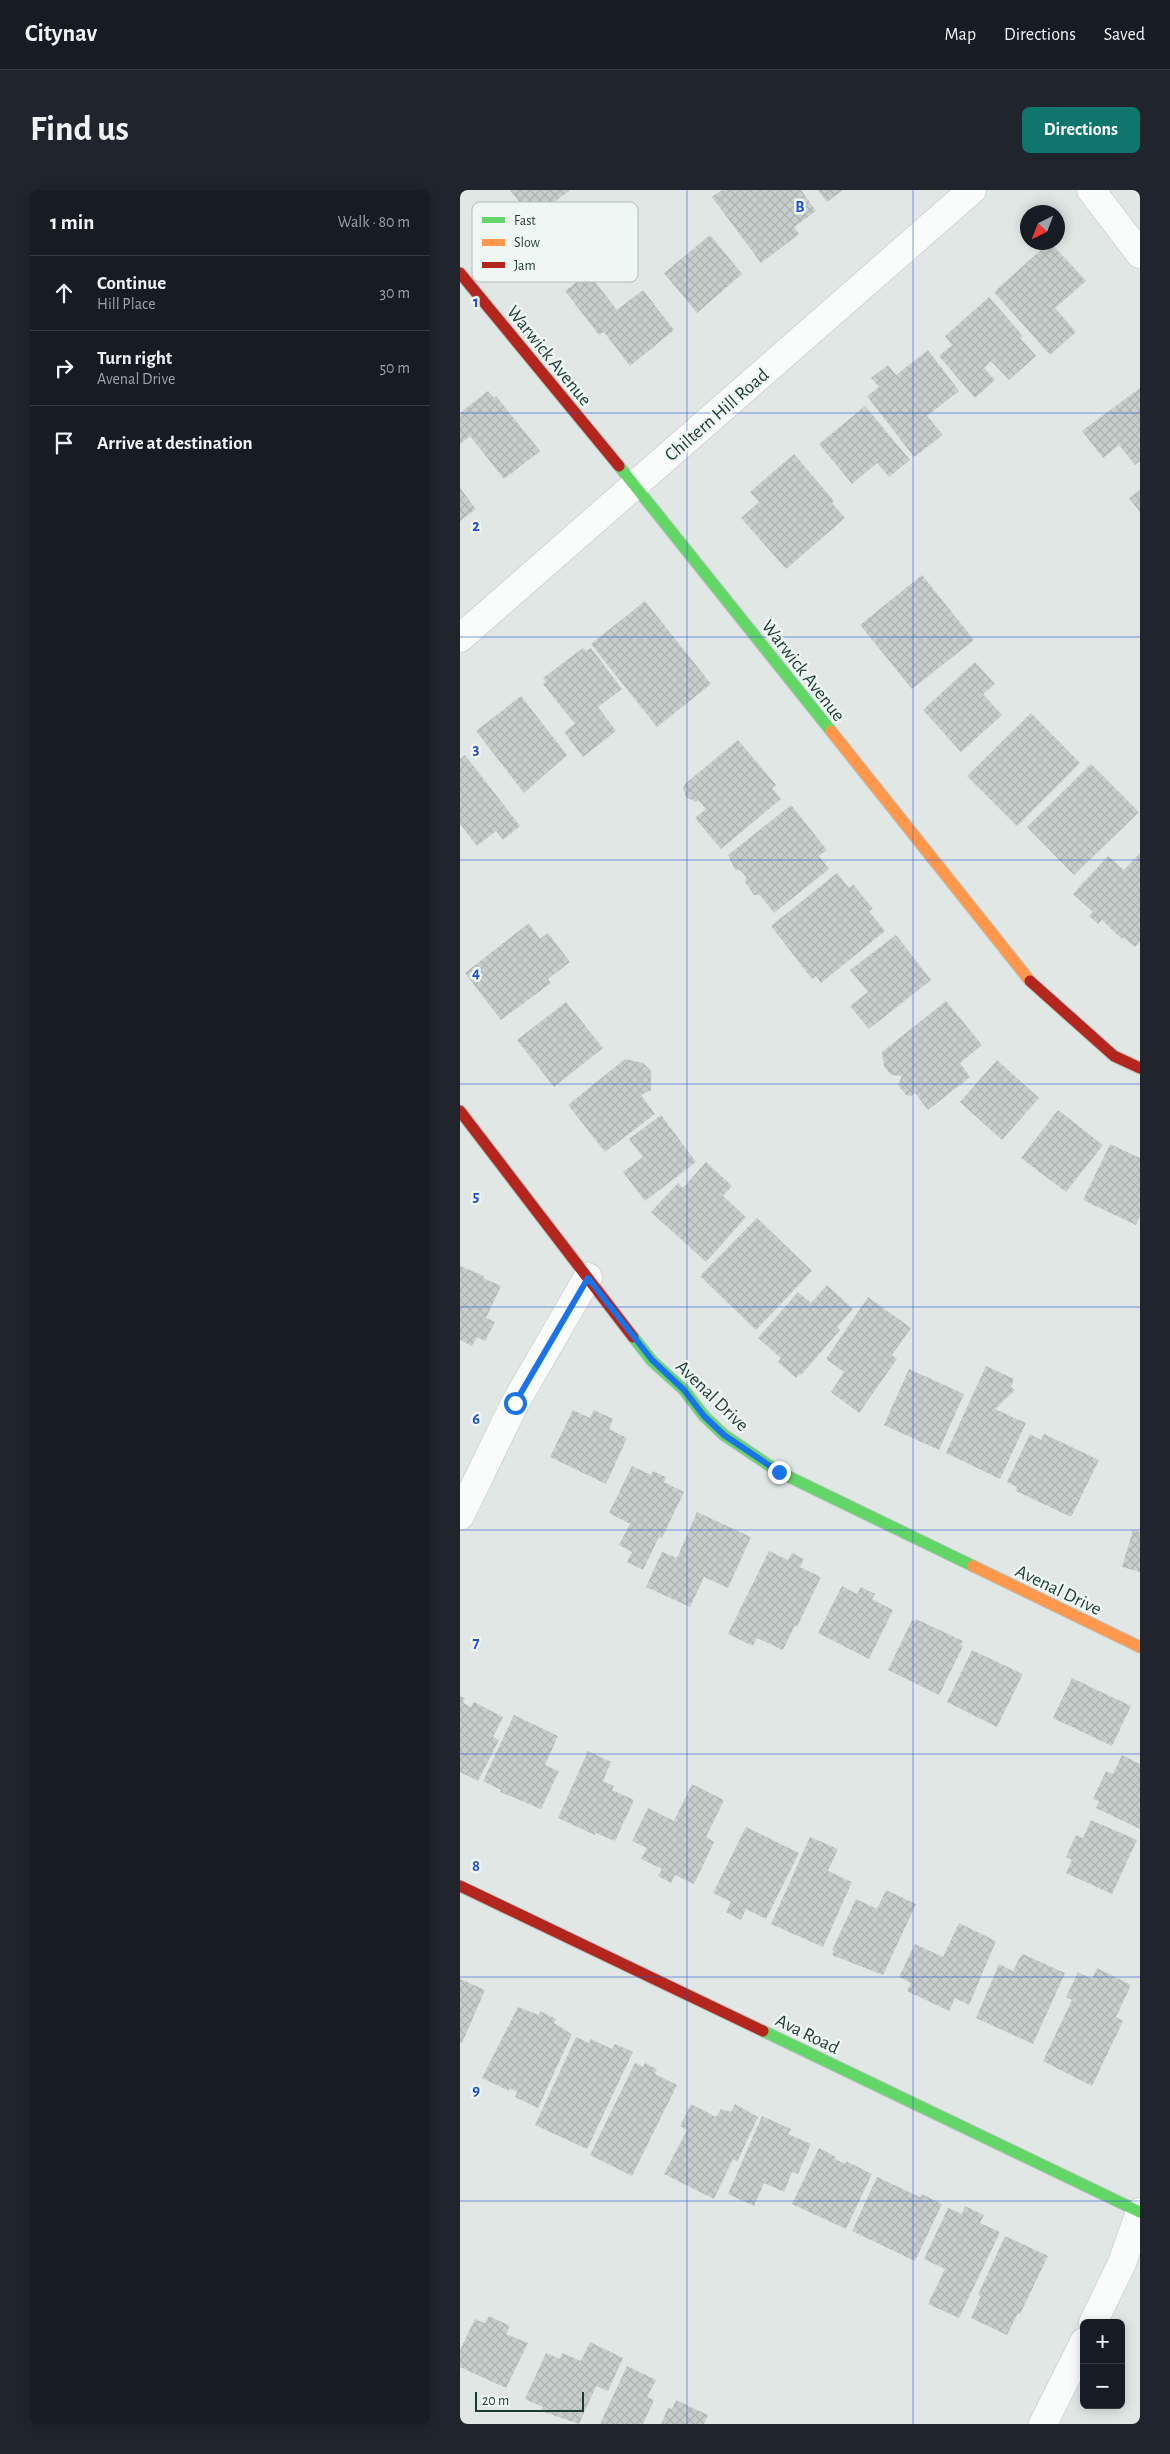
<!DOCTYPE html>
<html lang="en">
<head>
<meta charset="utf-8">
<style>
	:root { --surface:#171b24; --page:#20242c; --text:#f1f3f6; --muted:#9ea1a6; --line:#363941; --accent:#0f766e }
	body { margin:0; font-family:"Alegreya Sans",sans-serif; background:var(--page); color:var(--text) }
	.controls { position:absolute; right:15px; bottom:15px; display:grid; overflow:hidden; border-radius:8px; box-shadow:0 2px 12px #0003 }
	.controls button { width:45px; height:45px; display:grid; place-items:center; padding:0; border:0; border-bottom:1px solid var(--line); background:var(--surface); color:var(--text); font:25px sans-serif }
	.compass { position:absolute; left:560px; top:15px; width:45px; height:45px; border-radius:50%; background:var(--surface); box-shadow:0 2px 12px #0003; rotate:222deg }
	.scale { position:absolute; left:15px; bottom:12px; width:109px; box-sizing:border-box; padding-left:5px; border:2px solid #1e3a34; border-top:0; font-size:14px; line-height:18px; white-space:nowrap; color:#1e3a34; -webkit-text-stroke:4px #eef7f3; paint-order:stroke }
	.stop { position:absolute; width:15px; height:15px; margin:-11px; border:4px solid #1a73e8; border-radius:50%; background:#fff }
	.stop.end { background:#1a73e8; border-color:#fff; box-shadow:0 1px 5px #0008 }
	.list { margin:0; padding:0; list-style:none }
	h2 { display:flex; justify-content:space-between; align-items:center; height:65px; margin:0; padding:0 20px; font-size:21px }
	h2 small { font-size:16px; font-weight:400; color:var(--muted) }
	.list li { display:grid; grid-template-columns:32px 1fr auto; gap:15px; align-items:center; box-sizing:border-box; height:75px; padding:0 20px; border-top:1px solid var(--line) }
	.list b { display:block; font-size:19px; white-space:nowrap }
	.list p { margin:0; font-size:16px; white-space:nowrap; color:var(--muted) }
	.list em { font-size:16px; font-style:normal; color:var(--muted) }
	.icon { flex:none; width:28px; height:28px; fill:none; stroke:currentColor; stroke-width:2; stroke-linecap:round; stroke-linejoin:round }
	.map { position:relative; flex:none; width:680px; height:2234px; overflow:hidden; border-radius:8px }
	header { display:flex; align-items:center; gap:30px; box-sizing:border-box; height:70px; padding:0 25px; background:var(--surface); border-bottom:1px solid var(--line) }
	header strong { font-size:24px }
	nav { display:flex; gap:28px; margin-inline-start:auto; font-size:18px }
	.intro { display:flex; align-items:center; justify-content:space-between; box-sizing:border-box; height:120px; padding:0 30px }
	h1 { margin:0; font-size:35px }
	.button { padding:12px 22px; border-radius:8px; background:var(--accent); color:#fff; font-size:18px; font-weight:700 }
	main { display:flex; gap:30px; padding:0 30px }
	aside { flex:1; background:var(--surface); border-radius:8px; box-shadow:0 2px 12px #0003 }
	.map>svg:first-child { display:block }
</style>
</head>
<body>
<header>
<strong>Citynav</strong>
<nav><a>Map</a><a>Directions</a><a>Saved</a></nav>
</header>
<div class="intro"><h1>Find us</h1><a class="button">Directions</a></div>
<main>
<aside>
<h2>1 min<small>Walk · 80 m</small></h2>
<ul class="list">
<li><svg class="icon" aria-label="ahead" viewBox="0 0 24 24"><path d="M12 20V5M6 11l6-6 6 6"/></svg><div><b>Continue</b><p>Hill Place</p></div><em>30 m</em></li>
<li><svg class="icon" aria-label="right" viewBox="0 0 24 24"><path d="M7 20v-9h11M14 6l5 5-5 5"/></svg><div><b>Turn right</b><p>Avenal Drive</p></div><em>50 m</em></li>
<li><svg class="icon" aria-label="arrive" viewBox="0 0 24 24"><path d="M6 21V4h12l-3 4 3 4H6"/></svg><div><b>Arrive at destination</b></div></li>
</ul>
</aside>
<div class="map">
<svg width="680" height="2234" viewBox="0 0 680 2234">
	<defs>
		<pattern id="building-cross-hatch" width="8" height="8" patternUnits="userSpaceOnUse" patternTransform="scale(1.25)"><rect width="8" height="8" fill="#c8cecc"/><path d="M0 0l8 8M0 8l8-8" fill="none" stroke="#abb2b0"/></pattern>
	</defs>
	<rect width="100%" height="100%" fill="#e0e7e4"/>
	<!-- building -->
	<g fill="url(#building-cross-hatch)">
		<path d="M50,0H110L73,29Z"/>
		<path d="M262,0H341L356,21L334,37L339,44L301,73L252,7Z"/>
		<path d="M358,0H383L367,12Z"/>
		<path d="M250,45L282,84L237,123L204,83Z"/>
		<path d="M590,52L626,91L595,118L616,142L590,165L534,102Z"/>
		<path d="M128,83L157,120L183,100L214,140L170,176L144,142L139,145L105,101Z"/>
		<path d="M529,107L563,146L560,148L576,166L549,190L531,171L524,178L535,190L515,208L479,166L492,155L485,146Z"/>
		<path d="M468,160L499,201L467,226L483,245L454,267L407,206L419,197L411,188L428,175L436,185Z"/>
		<path d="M680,198V271L675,275L659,255L643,268L622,241Z"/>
		<path d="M28,201L34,208L36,206L80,261L44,289L10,246L0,254V223Z"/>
		<path d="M405,216L450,270L429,287L417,273L392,294L359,254Z"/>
		<path d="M334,264L374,311L372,313L385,328L326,379L281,328L299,312L290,302Z"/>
		<path d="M0,298L16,319L0,331Z"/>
		<path d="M680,300V322L669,308Z"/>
		<path d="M462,385L514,450L452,499L400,435Z"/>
		<path d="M185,411L251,494L197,537L131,454Z"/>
		<path d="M123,458L126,461L131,458L162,499L138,517L156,541L123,567L104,542L115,534L83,494L86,492L83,488Z"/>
		<path d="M515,472L535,494L523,504L542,525L501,562L463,520Z"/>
		<path d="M61,506L107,565L64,603L16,541Z"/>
		<path d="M571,523L620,573L557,636L507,586Z"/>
		<path d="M278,550L316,595L312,598L321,609L261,659L235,628L246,619L238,610L236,612L226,607L223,598L225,594Z"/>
		<path d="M5,565L60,636L43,650L36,641L17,656L0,634V569Z"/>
		<path d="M631,574L679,622L614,685L567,637Z"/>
		<path d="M331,615L367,660L359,666L369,679L314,723L300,705H294L285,692L286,687L280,680H275L268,665Z"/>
		<path d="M680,663V751L675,757L663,747L662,749L642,730L638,734L629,726L633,722L613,704L648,666L664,680Z"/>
		<path d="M377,683L389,698L393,694L413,719L409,721L425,741L361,793L356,786L352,789L311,736Z"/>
		<path d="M69,733L80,749L88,743L110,772L88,789L91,793L41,830L5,783Z"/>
		<path d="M436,745L471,790L409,839L390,816L408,802L390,780Z"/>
		<path d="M486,811L522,855L500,873L510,887L468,920L455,903L451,906L446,905L438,895L442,886L431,885L424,876L422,862Z"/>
		<path d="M106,812L143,858L94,897L57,850Z"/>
		<path d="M165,869L183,873L191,881V900L181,905L195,924L145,962L108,915Z"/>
		<path d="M537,870L579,908L542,950L500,912Z"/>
		<path d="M598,920L643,955L606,1002L561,968Z"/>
		<path d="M201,925L236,972L185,1011L163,982L183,967L169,949Z"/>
		<path d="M650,954L680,968V1026L676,1035L623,1010Z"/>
		<path d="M246,972L272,996L263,1006L286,1027L246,1072L191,1022L218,993L223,998Z"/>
		<path d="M297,1028L352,1081L296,1140L240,1086Z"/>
		<path d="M0,1076L24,1086L23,1088L41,1096L26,1128L35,1132L25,1151L17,1147L12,1156L0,1150Z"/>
		<path d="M367,1095L393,1119L377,1137L380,1140L341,1185L339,1184L336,1188L318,1172L321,1168L298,1148L338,1102L351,1113Z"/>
		<path d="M408,1107L451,1138L432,1165L437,1169L399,1223L371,1202L384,1182L366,1169Z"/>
		<path d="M526,1176L554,1189L551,1197L555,1200L535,1219L566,1233L540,1289L486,1263Z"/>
		<path d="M449,1179L504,1204L479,1260L424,1235Z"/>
		<path d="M113,1220L130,1228L134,1220L153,1229L149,1239L167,1248L146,1294L90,1267Z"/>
		<path d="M570,1244L581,1250L584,1244L639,1270L611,1327L556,1301L557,1297L547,1292Z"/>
		<path d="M172,1276L191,1285L193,1281L206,1287L204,1292L224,1302L202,1348L199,1347L183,1380L167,1372L172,1362L159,1355L170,1334L149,1323Z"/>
		<path d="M237,1322L291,1347L268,1398L244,1387L230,1417L186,1397L202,1362L217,1368Z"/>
		<path d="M673,1340L680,1342V1382L662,1377Z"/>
		<path d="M309,1361L328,1370L332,1363L344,1369L340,1377L361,1387L337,1437L335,1435L323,1460L297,1448L293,1456L268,1444Z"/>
		<path d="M382,1396L397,1404L401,1397L415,1404L412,1409L433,1420L409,1469L358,1443Z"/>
		<path d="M456,1429L503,1451L501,1455L503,1456L479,1505L428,1480L452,1430L455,1431Z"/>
		<path d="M512,1460L563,1484L537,1537L487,1512Z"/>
		<path d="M612,1488L671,1516L652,1556L593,1528Z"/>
		<path d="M0,1506L5,1508L3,1513L11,1517L14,1512L43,1527L33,1547L39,1550L18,1591L0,1582Z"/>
		<path d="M54,1525L98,1546L85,1575L99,1581L81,1619L40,1602L41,1600L23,1591Z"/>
		<path d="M128,1561L151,1572L143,1591L154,1596L152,1600L174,1610L155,1651L136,1643L135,1645L98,1628Z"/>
		<path d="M662,1565L680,1574V1639L636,1618L639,1611L633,1609L646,1581L653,1584Z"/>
		<path d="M232,1594L264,1610L246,1647L254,1652L234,1694L215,1685L211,1693L198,1686L202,1679L181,1669L187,1658L172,1651L188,1618L214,1631Z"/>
		<path d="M631,1630L677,1650L652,1704L606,1683L612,1670L606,1667L616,1645L623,1648Z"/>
		<path d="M286,1637L339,1663L306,1729L286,1719L281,1730L266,1722L271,1712L253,1703Z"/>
		<path d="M350,1647L378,1659L368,1681L392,1692L363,1757L311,1734Z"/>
		<path d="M426,1700L456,1714L423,1785L372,1765L374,1761L372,1760L396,1709L417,1719Z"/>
		<path d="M499,1733L536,1751L509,1815L495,1808L489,1821L447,1801L451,1793L439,1787L455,1754L483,1767Z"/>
		<path d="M563,1764L605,1783L573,1854L516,1828L539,1774L553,1781L560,1767Z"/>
		<path d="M637,1778L671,1795L656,1827L663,1831L632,1896L583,1871L612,1810L606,1807L618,1782L632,1789Z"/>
		<path d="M0,1789L25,1800L2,1853L0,1852Z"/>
		<path d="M58,1817L79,1825L80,1821L96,1829L94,1833L112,1844L78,1918L55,1907L57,1902L50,1898L49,1901L22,1888Z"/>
		<path d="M116,1847L129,1853L131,1849L152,1859L155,1854L173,1862L127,1959L75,1935Z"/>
		<path d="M175,1873L183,1877L185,1873L197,1879L195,1884L217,1895L172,1986L130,1965Z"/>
		<path d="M231,1914L256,1927L261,1919L271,1922L275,1914L298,1927L277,1972L273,1969L254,2009L204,1984L227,1940L220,1936Z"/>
		<path d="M302,1926L331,1939L328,1944L351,1954L338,1984L332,1982L324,2002L304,1993L294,2016L268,2004Z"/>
		<path d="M359,1958L376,1967L375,1969L385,1974L386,1971L412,1984L386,2039L332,2014Z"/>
		<path d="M417,1987L460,2007L462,2004L482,2014L455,2071L392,2041Z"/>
		<path d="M505,2016L524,2025L520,2033L540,2042L499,2128L468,2114L485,2079L464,2069L488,2018L502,2024Z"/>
		<path d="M545,2046L588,2066L560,2124L558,2123L547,2145L511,2128L521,2106L518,2105Z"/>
		<path d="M29,2126L50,2136L46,2144L68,2153L46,2198L0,2177V2160L15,2129L25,2133Z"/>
		<path d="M130,2152L163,2168L148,2201L136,2196L119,2234L81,2221L83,2217L65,2209L86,2163L100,2169L102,2163L121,2171Z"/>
		<path d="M167,2176L196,2190L187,2207L194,2210L183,2234H140Z"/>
		<path d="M216,2210L248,2225L244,2234H201L208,2218L212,2219Z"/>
	</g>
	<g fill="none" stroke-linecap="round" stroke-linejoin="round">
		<!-- street casing -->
		<g stroke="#bdc4c1" stroke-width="29">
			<g id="street">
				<path d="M631,0L680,64"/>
				<path d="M0,448L512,0"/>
				<path d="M0,1326L55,1213L128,1087"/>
				<path d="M633,2133L662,2073L680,2022"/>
				<path d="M583,2234L624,2152"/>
			</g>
		</g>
		<!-- fast casing -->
		<g stroke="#bcc5c2" stroke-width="13">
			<g id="fast">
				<path d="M159,276L371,541"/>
				<path d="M173,1147L192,1171L224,1200L244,1226L264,1245L319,1282L513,1376"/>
				<path d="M303,1841L680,2022"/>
			</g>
		</g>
		<!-- slow casing -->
		<g stroke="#bcc5c2" stroke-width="13">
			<g id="slow">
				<path d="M371,541L570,791"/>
				<path d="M513,1376L680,1457"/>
			</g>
		</g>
		<!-- jam casing -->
		<g stroke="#bcc5c2" stroke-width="13">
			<g id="jam">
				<path d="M0,83L159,276"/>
				<path d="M570,791L654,866L680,878"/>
				<path d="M0,921L173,1147"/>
				<path d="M0,1696L303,1841"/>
			</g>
		</g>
		<!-- street -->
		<use href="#street" stroke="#fafbfb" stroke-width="28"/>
		<!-- fast -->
		<use href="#fast" stroke="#63d668" stroke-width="11"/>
		<!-- slow -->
		<use href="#slow" stroke="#ff974d" stroke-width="11"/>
		<!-- jam -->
		<use href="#jam" stroke="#b3261e" stroke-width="11"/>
	</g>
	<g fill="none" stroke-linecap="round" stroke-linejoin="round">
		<!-- route -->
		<path stroke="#1a73e8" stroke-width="6" d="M55,1213L128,1088L192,1170L224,1200L244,1226L264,1245L319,1282"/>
	</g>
	<!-- grid -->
	<path fill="none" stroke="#1d4ed8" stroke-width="1" stroke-opacity="0.55" d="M227,0V2234M453,0V2234M0,223H680M0,447H680M0,670H680M0,894H680M0,1117H680M0,1340H680M0,1564H680M0,1787H680M0,2011H680"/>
	<g text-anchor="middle" stroke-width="5" stroke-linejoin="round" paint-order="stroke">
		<!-- street labels -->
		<g font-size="19" fill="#1e3a34" stroke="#eef7f3">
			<text transform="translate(90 165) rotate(51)" y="7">Warwick Avenue</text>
			<text transform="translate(256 224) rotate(-41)" y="7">Chiltern Hill Road</text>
			<text transform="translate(344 480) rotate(52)" y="7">Warwick Avenue</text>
			<text transform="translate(253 1205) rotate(44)" y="7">Avenal Drive</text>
			<text transform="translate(599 1399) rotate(26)" y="7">Avenal Drive</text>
			<text transform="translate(348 1843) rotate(26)" y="7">Ava Road</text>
		</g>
	</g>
	<!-- legend -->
	<rect x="12" y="12" width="166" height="80" rx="8" fill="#eef7f3" stroke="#b0beba" stroke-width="1"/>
	<rect x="22" y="27" width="23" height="6" fill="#63d668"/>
	<rect x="22" y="49" width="23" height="7" fill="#ff974d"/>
	<rect x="22" y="72" width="23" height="6" fill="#b3261e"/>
	<g font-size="14" fill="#1e3a34">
		<text x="54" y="35">Fast</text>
		<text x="54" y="57">Slow</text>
		<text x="54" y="80">Jam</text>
	</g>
	<g font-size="16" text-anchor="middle" font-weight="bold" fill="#1d4ed8" stroke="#eef7f3" stroke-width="5" stroke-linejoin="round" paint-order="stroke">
		<text x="340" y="22">B</text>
		<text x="16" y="117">1</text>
		<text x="16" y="341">2</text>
		<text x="16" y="564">3</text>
		<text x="16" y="788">4</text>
		<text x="16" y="1011">5</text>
		<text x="16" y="1234">6</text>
		<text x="16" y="1458">7</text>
		<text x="16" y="1681">8</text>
		<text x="16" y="1905">9</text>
	</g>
</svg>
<div class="controls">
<button>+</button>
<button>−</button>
</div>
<svg class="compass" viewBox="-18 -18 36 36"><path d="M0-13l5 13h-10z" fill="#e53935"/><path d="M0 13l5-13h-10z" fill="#9ea1a6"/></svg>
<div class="scale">20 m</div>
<div class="stop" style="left:55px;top:1213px"></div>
<div class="stop end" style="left:319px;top:1282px"></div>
</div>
</main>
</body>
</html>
